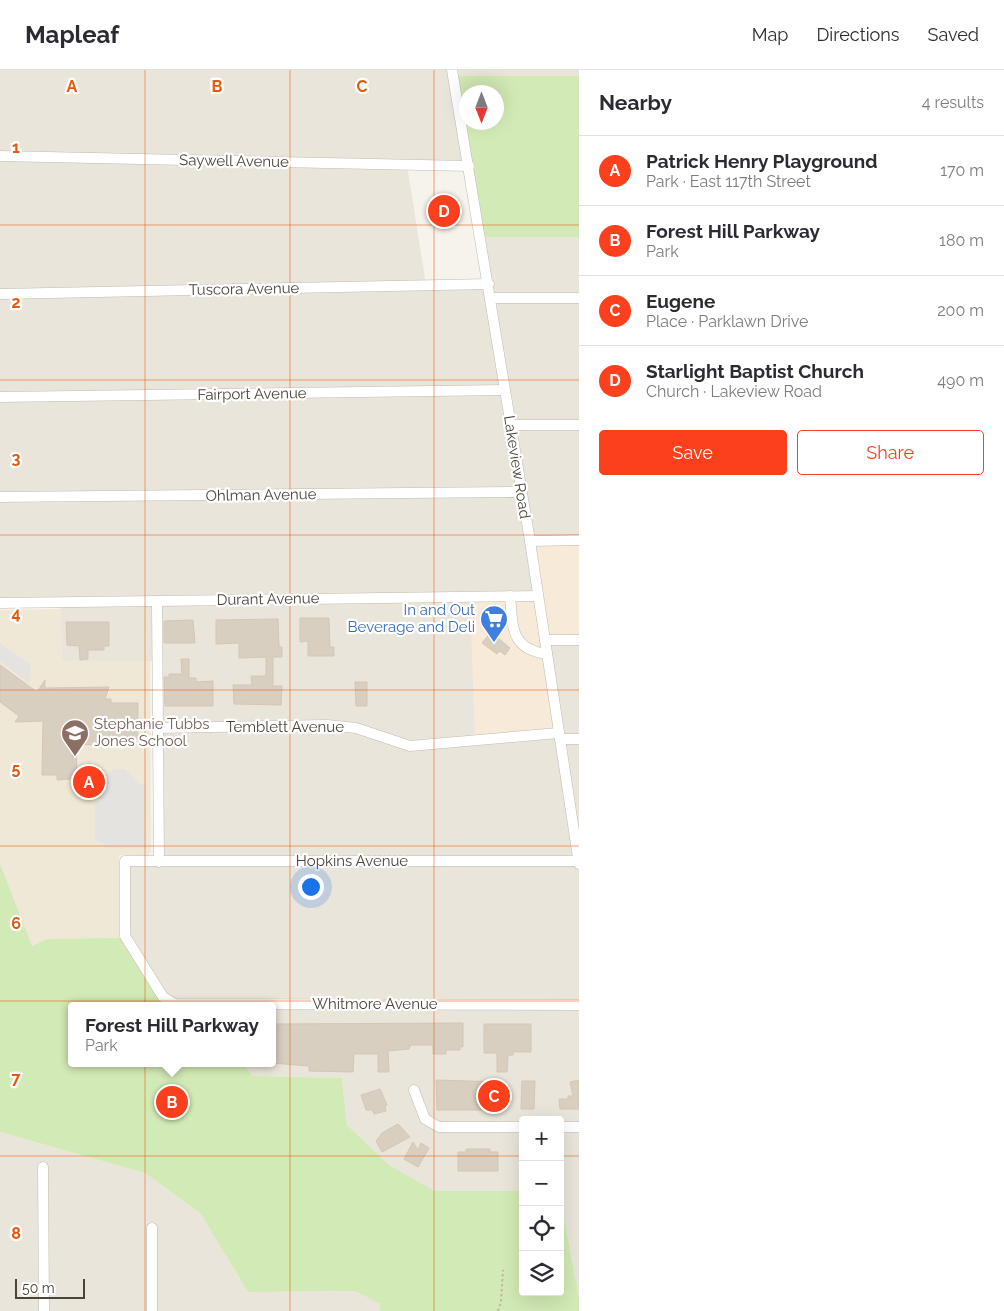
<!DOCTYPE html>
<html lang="en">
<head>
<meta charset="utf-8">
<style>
	:root { --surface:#fff; --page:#f7f7f7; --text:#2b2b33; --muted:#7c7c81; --line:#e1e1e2; --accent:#fc3f1d }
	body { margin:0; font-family:Raleway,sans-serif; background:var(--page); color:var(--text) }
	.controls { position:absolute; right:15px; bottom:15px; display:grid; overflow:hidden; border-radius:5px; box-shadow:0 5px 20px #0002 }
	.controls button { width:45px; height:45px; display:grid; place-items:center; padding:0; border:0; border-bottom:1px solid var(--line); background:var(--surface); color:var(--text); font:25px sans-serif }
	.compass { position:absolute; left:459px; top:15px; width:45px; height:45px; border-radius:50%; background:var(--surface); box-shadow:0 5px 20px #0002; rotate:180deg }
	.scale { position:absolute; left:15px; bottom:12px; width:70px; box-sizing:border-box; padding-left:5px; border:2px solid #4b4439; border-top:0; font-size:14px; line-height:18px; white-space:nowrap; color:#4b4439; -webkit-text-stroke:4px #fff; paint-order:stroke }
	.you { position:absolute; left:310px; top:816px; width:18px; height:18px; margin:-12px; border:4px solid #fff; border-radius:50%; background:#1a73e8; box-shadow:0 0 0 8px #1a73e833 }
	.badge { display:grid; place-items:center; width:32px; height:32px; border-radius:50%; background:var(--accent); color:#fff; font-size:16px; font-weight:700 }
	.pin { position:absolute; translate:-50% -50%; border:2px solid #fff; box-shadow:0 1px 5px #0006 }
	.popup { position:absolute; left:68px; top:932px; width:208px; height:65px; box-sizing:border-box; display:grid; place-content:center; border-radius:5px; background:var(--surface); filter:drop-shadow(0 1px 4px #0005); font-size:16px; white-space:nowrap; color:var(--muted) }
	.popup b { font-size:19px; color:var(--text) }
	.popup::after { content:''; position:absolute; left:50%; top:100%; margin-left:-10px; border:10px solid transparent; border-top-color:var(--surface) }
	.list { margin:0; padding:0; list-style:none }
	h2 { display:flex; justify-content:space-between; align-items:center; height:65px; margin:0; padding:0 20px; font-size:21px }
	h2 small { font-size:16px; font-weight:400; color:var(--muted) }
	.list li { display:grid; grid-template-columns:32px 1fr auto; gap:15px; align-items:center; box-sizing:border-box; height:70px; padding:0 20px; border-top:1px solid var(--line) }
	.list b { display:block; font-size:19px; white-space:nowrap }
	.list p { margin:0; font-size:16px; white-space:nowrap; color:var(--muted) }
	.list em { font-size:16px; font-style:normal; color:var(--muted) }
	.actions { display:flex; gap:10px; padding:15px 20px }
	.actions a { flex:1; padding:11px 0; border:1px solid var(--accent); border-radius:5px; text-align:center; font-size:18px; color:var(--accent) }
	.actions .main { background:var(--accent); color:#fff }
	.icon { flex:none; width:28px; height:28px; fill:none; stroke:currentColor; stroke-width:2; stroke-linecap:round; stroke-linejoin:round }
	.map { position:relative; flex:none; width:579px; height:1241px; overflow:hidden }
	header { display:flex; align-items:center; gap:30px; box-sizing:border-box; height:70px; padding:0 25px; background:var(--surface); border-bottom:1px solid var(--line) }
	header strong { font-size:24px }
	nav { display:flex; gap:28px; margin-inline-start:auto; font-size:18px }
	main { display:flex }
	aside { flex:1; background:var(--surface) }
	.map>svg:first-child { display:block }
</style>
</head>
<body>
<header>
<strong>Mapleaf</strong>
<nav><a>Map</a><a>Directions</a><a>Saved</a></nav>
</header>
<main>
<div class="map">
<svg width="579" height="1241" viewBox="0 0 579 1241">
	<rect width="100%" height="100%" fill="#f6f3ec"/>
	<!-- residential -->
	<g fill="#eae5da">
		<path d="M0,0H579V6H453L469,96L407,95L426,215L488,214L481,167H579V470L545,570H579V1228L560,1127V1050H523V1121H435L389,1095L347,1055L342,1008L253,1006L243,993H272V936L171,933L125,866V791H159L157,591H62L60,532L0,533Z"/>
		<path d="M0,1062L145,1103L200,1143L248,1222L355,1221L380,1234V1241H0Z"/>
	</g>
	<!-- commercial -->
	<path fill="#f7ead8" d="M579,470V570H546L558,663L475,671L470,527L536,526L530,471Z"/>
	<!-- education -->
	<path fill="#efe8d6" d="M61,539L62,591H150L151,782L148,786L119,785V869H47L0,890V540Z"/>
	<!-- green -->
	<g fill="#d2eab5" fill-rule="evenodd">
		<path d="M453,6H579V167H481ZM467,22H497V52H467Z"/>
		<path d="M89,701L104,706L102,729L85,728L79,720L76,708L82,702Z"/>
		<path d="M0,794L32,876L47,869L126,868L163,927L205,936H72V993H243L253,1006L342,1008L347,1055L389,1095L435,1121H523V1222H560V1127L579,1228V1241H380V1234L355,1221L248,1222L200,1143L145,1103L0,1062Z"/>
	</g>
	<!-- parking -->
	<g fill="#e5e3e0">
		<path d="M0,573L31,595L29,613L0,591Z"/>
		<path d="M114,699H125L139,714H146V778H106L102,772L95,771V733L102,731L104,706Z"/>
	</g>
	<!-- building -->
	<g fill="#d8cfc1" stroke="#d3c7b4">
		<path d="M300,548H329L330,577H334V586H308V571L300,572Z"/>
		<path d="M278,549L279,577H282V587H273V616H282L281,635L234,634L233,615H252L251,606H266V587L239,588V573L216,574V550Z"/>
		<path d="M193,550L195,573H164V551Z"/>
		<path d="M66,552H109V576H104V580H88V589L80,590L79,576L67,575Z"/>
		<path d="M491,562L510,578L505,585L500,581L497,584L482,573Z"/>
		<path d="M181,589H189V608H196V612L213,611V636H165L164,607H169V604H182Z"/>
		<path d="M0,595L37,622L45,610V618L109,617L105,629H111V633H138V669H130V674L76,675L77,705H70V709L57,710V705H42L43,651L15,652L19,646L0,632Z"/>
		<path d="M355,612H367V636H356Z"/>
		<path d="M463,953V977H460V980H446V984H433V975H411L409,979L388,981L389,1002H378V984H354L353,1002L309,1001V996L272,993V954Z"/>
		<path d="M484,954H531V982H513V985H508L507,1002H497V983H484Z"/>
		<path d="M436,1010L500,1012V1040H437Z"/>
		<path d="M579,1010V1039H560L559,1029H568V1026H573L570,1012Z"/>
		<path d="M522,1011H535L534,1039H521Z"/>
		<path d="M380,1019L387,1035L385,1036L386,1041L374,1044L372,1040H366L361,1025Z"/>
		<path d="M398,1054L410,1067L382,1082L376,1071L382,1063Z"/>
		<path d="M413,1072L418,1080L421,1073L429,1078L418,1097L404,1089Z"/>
		<path d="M466,1079H490V1082H498V1101H458V1082H466Z"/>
	</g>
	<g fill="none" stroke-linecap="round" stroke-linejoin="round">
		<!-- minor casing -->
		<g stroke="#c2bbae" stroke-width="11">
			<g id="minor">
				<path d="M452,0L530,471L579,794"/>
				<path d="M0,86L469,96"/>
				<path d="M0,224L489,214"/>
				<path d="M491,228H579"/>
				<path d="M0,327L505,320"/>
				<path d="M511,355H579"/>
				<path d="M0,427L521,422"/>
				<path d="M530,471L579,470"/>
				<path d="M510,526C513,557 510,579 547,584"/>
				<path d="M157,531L159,792"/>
				<path d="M0,533L537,526"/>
				<path d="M545,570H579"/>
				<path d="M158,658L327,655L356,658L410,676L558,663"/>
				<path d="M560,669H579"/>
				<path d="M579,791H125V866L163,927L175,934L579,935"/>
				<path d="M414,1020L425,1049L439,1057H523"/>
				<path d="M560,1057H579"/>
				<path d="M43,1097L44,1241"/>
				<path d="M152,1241V1158"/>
			</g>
		</g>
		<!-- path -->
		<path stroke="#c4b79f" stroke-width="2" stroke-dasharray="2.5 2.5" stroke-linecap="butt" d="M498,1241L501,1232L503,1200"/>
		<!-- minor -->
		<use href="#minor" stroke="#fff" stroke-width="10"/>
	</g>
	<!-- grid -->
	<path fill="none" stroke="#e8590c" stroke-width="1" stroke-opacity="0.55" d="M145,0V1241M290,0V1241M434,0V1241M0,155H579M0,310H579M0,465H579M0,620H579M0,776H579M0,931H579M0,1086H523M560,1086H579"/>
	<!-- icons -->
	<defs>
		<g id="supermarket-pin" transform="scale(1.4375)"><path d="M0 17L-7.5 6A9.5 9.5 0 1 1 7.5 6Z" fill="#3f7fe0" stroke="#fff"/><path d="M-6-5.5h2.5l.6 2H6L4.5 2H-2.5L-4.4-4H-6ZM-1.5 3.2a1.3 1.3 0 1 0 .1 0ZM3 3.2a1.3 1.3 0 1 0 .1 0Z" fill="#fff"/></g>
		<g id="school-pin" transform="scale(1.4375)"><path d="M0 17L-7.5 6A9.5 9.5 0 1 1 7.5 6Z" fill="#8d6e63" stroke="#fff"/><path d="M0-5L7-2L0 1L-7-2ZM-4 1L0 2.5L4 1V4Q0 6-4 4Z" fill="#fff"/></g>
	</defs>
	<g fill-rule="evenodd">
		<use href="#supermarket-pin" x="494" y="549"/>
		<use href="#school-pin" x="75" y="663"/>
	</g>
	<g text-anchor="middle" stroke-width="4.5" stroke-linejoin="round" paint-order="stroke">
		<!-- street labels -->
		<g font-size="15" fill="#4b4439" stroke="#fff">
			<text transform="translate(234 91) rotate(1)" y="5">Saywell Avenue</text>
			<text transform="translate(244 219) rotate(-1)" y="5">Tuscora Avenue</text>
			<text transform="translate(252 324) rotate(-1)" y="5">Fairport Avenue</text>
			<text transform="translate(517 397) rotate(81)" y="5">Lakeview Road</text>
			<text transform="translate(261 425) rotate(-1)" y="5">Ohlman Avenue</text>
			<text transform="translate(268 529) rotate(-1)" y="5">Durant Avenue</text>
			<text x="285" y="662">Temblett Avenue</text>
			<text x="352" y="796">Hopkins Avenue</text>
			<text x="375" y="939">Whitmore Avenue</text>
		</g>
		<!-- shop labels -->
		<g font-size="15" fill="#366cbe" stroke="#fff" text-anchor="end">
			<text x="475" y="545">In and Out<tspan x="475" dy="17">Beverage and Deli</tspan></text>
		</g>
		<!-- education labels -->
		<g font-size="15" fill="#785e54" stroke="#fff" text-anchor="start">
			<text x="94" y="659">Stephanie Tubbs<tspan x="94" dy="17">Jones School</tspan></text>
		</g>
	</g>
	<g font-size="16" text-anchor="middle" font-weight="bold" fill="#e8590c" stroke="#fff" stroke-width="4.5" stroke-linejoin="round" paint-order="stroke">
		<text x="72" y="22">A</text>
		<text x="217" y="22">B</text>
		<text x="362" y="22">C</text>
		<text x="16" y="83">1</text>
		<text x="16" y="238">2</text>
		<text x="16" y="394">3</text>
		<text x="16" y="549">4</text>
		<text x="16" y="704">5</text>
		<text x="16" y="859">6</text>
		<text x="16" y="1014">7</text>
		<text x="16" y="1169">8</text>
	</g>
</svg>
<div class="controls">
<button>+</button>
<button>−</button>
<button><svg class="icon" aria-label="locate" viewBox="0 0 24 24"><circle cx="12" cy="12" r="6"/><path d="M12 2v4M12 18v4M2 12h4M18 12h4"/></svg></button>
<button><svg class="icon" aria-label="layers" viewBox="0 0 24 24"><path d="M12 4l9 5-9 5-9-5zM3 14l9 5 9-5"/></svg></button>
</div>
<svg class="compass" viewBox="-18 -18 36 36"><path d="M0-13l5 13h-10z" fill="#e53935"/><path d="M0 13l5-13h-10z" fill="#7c7c81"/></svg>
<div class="scale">50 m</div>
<div class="you"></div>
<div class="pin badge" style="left:89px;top:712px">A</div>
<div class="pin badge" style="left:172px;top:1032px">B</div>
<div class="popup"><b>Forest Hill Parkway</b>Park</div>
<div class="pin badge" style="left:494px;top:1026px">C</div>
<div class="pin badge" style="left:444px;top:141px">D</div>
</div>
<aside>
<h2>Nearby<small>4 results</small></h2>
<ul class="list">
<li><span class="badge">A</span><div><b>Patrick Henry Playground</b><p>Park · East 117th Street</p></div><em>170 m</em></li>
<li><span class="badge">B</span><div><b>Forest Hill Parkway</b><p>Park</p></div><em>180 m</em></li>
<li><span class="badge">C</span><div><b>Eugene</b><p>Place · Parklawn Drive</p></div><em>200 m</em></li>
<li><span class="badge">D</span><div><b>Starlight Baptist Church</b><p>Church · Lakeview Road</p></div><em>490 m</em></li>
</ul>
<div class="actions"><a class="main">Save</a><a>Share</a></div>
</aside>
</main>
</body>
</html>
